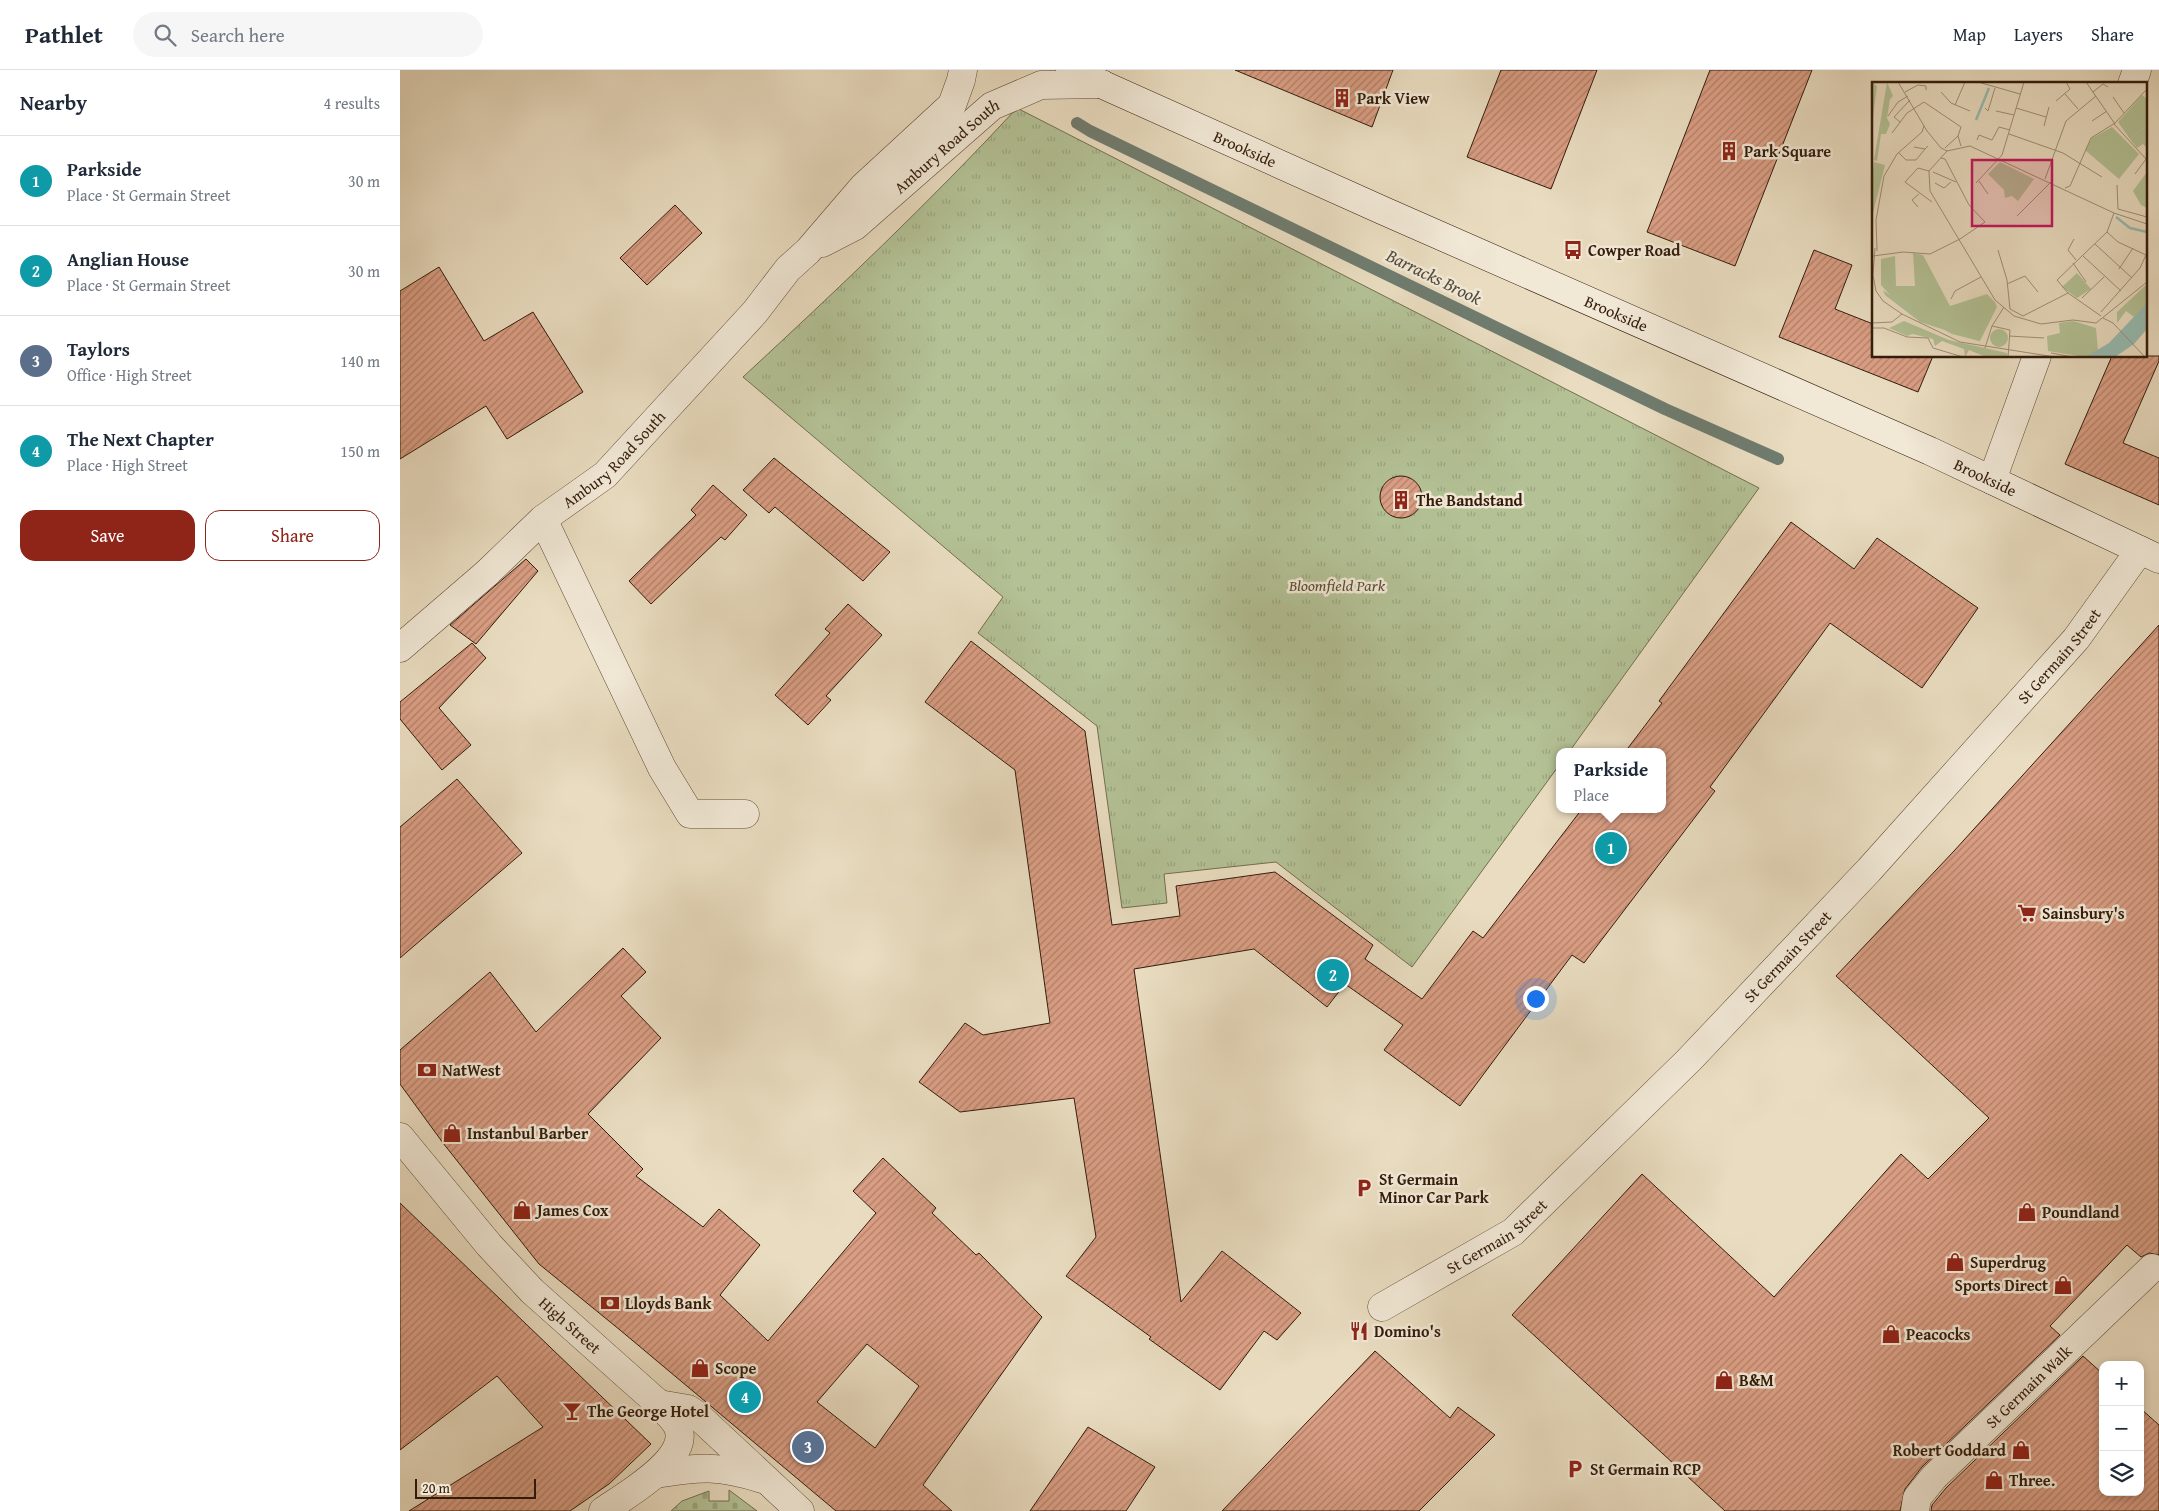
<!DOCTYPE html>
<html lang="en">
<head>
<meta charset="utf-8">
<style>
	:root { --surface:#fff; --page:#f6f6f7; --text:#1f2937; --muted:#747a83; --line:#e0e1e3; --accent:#8f2418 }
	body { margin:0; font-family:"Gentium Book Plus",serif; background:var(--page); color:var(--text) }
	.controls { position:absolute; right:15px; bottom:15px; display:grid; overflow:hidden; border-radius:10px; box-shadow:0 2px 8px #0003 }
	.controls button { width:45px; height:45px; display:grid; place-items:center; padding:0; border:0; border-bottom:1px solid var(--line); background:var(--surface); color:var(--text); font:25px sans-serif }
	.scale { position:absolute; left:15px; bottom:12px; width:121px; box-sizing:border-box; padding-left:5px; border:2px solid #331c0b; border-top:0; font-size:14px; line-height:18px; white-space:nowrap; color:#331c0b; -webkit-text-stroke:4px #f1e8d6; paint-order:stroke }
	.you { position:absolute; left:1135px; top:928px; width:18px; height:18px; margin:-12px; border:4px solid #fff; border-radius:50%; background:#1a73e8; box-shadow:0 0 0 8px #1a73e833 }
	.badge { display:grid; place-items:center; width:32px; height:32px; border-radius:50%; background:var(--accent); color:#fff; font-size:16px; font-weight:700 }
	.pin { position:absolute; translate:-50% -50%; border:2px solid #fff; box-shadow:0 1px 5px #0006 }
	.popup { position:absolute; left:1156px; top:678px; width:110px; height:65px; box-sizing:border-box; display:grid; place-content:center; border-radius:10px; background:var(--surface); filter:drop-shadow(0 1px 4px #0005); font-size:16px; white-space:nowrap; color:var(--muted) }
	.popup b { font-size:19px; color:var(--text) }
	.popup::after { content:''; position:absolute; left:50%; top:100%; margin-left:-10px; border:10px solid transparent; border-top-color:var(--surface) }
	.list { margin:0; padding:0; list-style:none }
	h2 { display:flex; justify-content:space-between; align-items:center; height:65px; margin:0; padding:0 20px; font-size:21px }
	h2 small { font-size:16px; font-weight:400; color:var(--muted) }
	.list li { display:grid; grid-template-columns:32px 1fr auto; gap:15px; align-items:center; box-sizing:border-box; height:90px; padding:0 20px; border-top:1px solid var(--line) }
	.list b { display:block; font-size:19px; white-space:nowrap }
	.list p { margin:0; font-size:16px; white-space:nowrap; color:var(--muted) }
	.list em { font-size:16px; font-style:normal; color:var(--muted) }
	.actions { display:flex; gap:10px; padding:15px 20px }
	.actions a { flex:1; padding:11px 0; border:1px solid var(--accent); border-radius:15px; text-align:center; font-size:18px; color:var(--accent) }
	.actions .main { background:var(--accent); color:#fff }
	.icon { flex:none; width:28px; height:28px; fill:none; stroke:currentColor; stroke-width:2; stroke-linecap:round; stroke-linejoin:round }
	.map { position:relative; flex:none; width:1759px; height:1441px; overflow:hidden }
	header { display:flex; align-items:center; gap:30px; box-sizing:border-box; height:70px; padding:0 25px; background:var(--surface); border-bottom:1px solid var(--line) }
	header strong { font-size:24px }
	nav { display:flex; gap:28px; margin-inline-start:auto; font-size:18px }
	.search { width:350px; height:45px; background:var(--page); display:flex; align-items:center; gap:12px; box-sizing:border-box; padding:0 18px; border-radius:28px; color:var(--muted); font-size:19px }
	main { display:flex }
	aside { flex:1; background:var(--surface) }
	.map>svg:first-child { display:block }
</style>
</head>
<body>
<header>
<strong>Pathlet</strong>
<div class="search"><svg class="icon" aria-label="search" viewBox="0 0 24 24"><circle cx="10" cy="10" r="6"/><path d="M15 15l6 6"/></svg>Search here</div>
<nav><a>Map</a><a>Layers</a><a>Share</a></nav>
</header>
<main>
<aside>
<h2>Nearby<small>4 results</small></h2>
<ul class="list">
<li><span class="badge" style="background:#0f9aa8">1</span><div><b>Parkside</b><p>Place · St Germain Street</p></div><em>30 m</em></li>
<li><span class="badge" style="background:#0f9aa8">2</span><div><b>Anglian House</b><p>Place · St Germain Street</p></div><em>30 m</em></li>
<li><span class="badge" style="background:#5c6f8a">3</span><div><b>Taylors</b><p>Office · High Street</p></div><em>140 m</em></li>
<li><span class="badge" style="background:#0f9aa8">4</span><div><b>The Next Chapter</b><p>Place · High Street</p></div><em>150 m</em></li>
</ul>
<div class="actions"><a class="main">Save</a><a>Share</a></div>
</aside>
<div class="map">
<svg width="1759" height="1441" viewBox="0 0 1759 1441">
	<defs>
		<pattern id="cemetery-stones" width="16" height="16" patternUnits="userSpaceOnUse" patternTransform="scale(1.25)"><rect width="16" height="16" fill="#b3c195"/><path d="M2 7V4a2 2 0 0 1 4 0v3zM10 15v-3a2 2 0 0 1 4 0v3z" fill="#9aa57f"/></pattern>
		<pattern id="park-tufts" width="24" height="20" patternUnits="userSpaceOnUse" patternTransform="scale(1.25)"><rect width="24" height="20" fill="#b3c195"/><path d="M3 7l-1-3M5 7V3M7 7l1-3M15 17l-1-3M17 17v-4M19 17l1-3" fill="none" stroke="#9aa57f"/></pattern>
		<pattern id="building-hatch" width="6" height="6" patternUnits="userSpaceOnUse" patternTransform="scale(1.25)"><rect width="6" height="6" fill="#da9e84"/><path d="M-1 1l2-2M0 6l6-6M5 7l2-2" fill="none" stroke="#b1806a"/></pattern>
	</defs>
	<rect width="100%" height="100%" fill="#e9dcc0"/>
	<filter id="stains"><feTurbulence type="fractalNoise" baseFrequency=".004" numOctaves="4"/><feColorMatrix values="0 0 0 0 .2 0 0 0 0 .09 0 0 0 0 .02 0 0 0 .5 -.17"/></filter>
	<radialGradient id="worn" r=".72"><stop offset=".6" stop-color="#630" stop-opacity="0"/><stop offset="1" stop-color="#630" stop-opacity=".3"/></radialGradient>
	<!-- cemetery -->
	<path fill="url(#cemetery-stones)" stroke="#736e50" d="M329,1420L357,1441H271L282,1431L309,1421V1431H329Z"/>
	<!-- park -->
	<path fill="url(#park-tufts)" stroke="#736e50" d="M617,38L1359,418L1169,682H1160V694L1012,897L876,792L764,804L767,833L722,838L697,656L578,563L603,527L343,307C437,220 530,132 617,38Z"/>
	<g fill="none" stroke-linecap="round" stroke-linejoin="round">
		<!-- stream -->
		<path stroke="#6f7c6f" stroke-width="12" d="M677,53L690,61L1265,339L1378,389"/>
	</g>
	<!-- building -->
	<g fill="url(#building-hatch)" stroke="#331c0b" fill-rule="evenodd">
		<path d="M835,0H993L972,57Z"/>
		<path d="M1101,0H1197L1151,119L1067,87Z"/>
		<path d="M1310,0H1412L1335,196L1247,162Z"/>
		<path d="M275,135L302,163L247,215L220,188Z"/>
		<path d="M1414,180L1452,195L1435,239L1473,254V286H1533L1518,322L1379,267Z"/>
		<path d="M39,197L84,271L133,242L183,322L107,369L86,336L0,389V221Z"/>
		<path d="M1712,286H1759V291L1723,373L1759,388V435L1665,394Z"/>
		<path d="M374,388L490,482L463,511L375,437L369,443L343,420Z"/>
		<circle cx="1001" cy="427" r="21"/>
		<path d="M313,415L347,445L325,470L321,467L251,534L229,511L296,445L291,440Z"/>
		<path d="M1391,452L1454,499L1477,468L1578,538L1522,618L1430,553L1310,717L1315,721L1184,893L1172,885L1060,1036L984,980L1003,955L945,914L927,937L854,879L734,899L781,1232L822,1181L901,1243L877,1270L864,1261L820,1320L749,1269L751,1267L666,1206L696,1167L674,1028L560,1042L519,1012L565,953L583,965L650,953L615,700L525,632L571,571L685,661L712,855L780,846L776,816L875,802L973,875L965,889L1022,929L1073,861L1083,868L1182,739H1262V682H1225L1262,633L1259,631Z"/>
		<path d="M126,489L138,501L76,574L50,555Z"/>
		<path d="M448,534L482,565L426,626L431,630L408,655L375,625L430,563L425,559Z"/>
		<path d="M1759,555V1185L1749,1183L1741,1187L1727,1175L1650,1256L1660,1265L1522,1397L1505,1419L1500,1441H1325L1112,1245L1242,1104L1374,1227L1501,1084L1528,1109L1589,1048L1436,906L1554,781Z"/>
		<path d="M72,573L86,588L39,638L71,675L42,700L0,649V632Z"/>
		<path d="M57,709L122,783L0,888V757Z"/>
		<path d="M223,878L246,902L221,926L261,968L188,1044L243,1099L236,1106L303,1157L319,1139L360,1175L320,1225L368,1271L476,1143L453,1121L483,1088L536,1138L532,1143L576,1185L579,1183L642,1247L523,1415L552,1441H436L220,1260L139,1194L43,1073L0,1014V980L90,902L136,962ZM467,1274L519,1316L475,1378L417,1332Z"/>
		<path d="M0,1133L251,1374L209,1414L170,1441H9L143,1357L97,1306L0,1380Z"/>
		<path d="M975,1281L1050,1348L1058,1337L1095,1365L1019,1441H822Z"/>
		<path d="M1683,1286L1703,1304V1422H1740V1338L1759,1355V1441H1531L1532,1435L1546,1418Z"/>
		<path d="M688,1357L755,1397L726,1441H630Z"/>
	</g>
	<g fill="none" stroke-linecap="round" stroke-linejoin="round">
		<!-- pedestrian casing -->
		<g stroke="#604c38" stroke-width="29">
			<g id="pedestrian">
				<path d="M0,578L87,503"/>
				<path d="M259,1334L288,1339L297,1345L400,1441"/>
				<path d="M256,1404C300,1397 318,1395 362,1409"/>
				<path id="s1" d="M1515,1441L1517,1428L1534,1407L1752,1198"/>
			</g>
		</g>
		<!-- minor casing -->
		<g stroke="#604c38" stroke-width="29">
			<g id="minor">
				<path d="M1732,14L1737,0"/>
				<path id="s2" d="M422,173L455,156L592,36L641,15L702,14"/>
				<path d="M1592,410L1637,286"/>
				<path d="M143,449L262,698L290,744H345"/>
				<path id="s3" d="M87,503L143,449L205,405L355,242L388,199L408,181L463,117L552,35L561,10L563,0"/>
				<path id="s4" d="M0,1067L89,1175L132,1221L259,1334C265,1341 273,1348 277,1355C294,1388 224,1426 203,1441"/>
				<path id="s5" d="M982,1237L1113,1162L1289,990L1469,800L1676,569L1740,480"/>
			</g>
		</g>
		<!-- secondary casing -->
		<g stroke="#331c0b" stroke-width="29">
			<g id="secondary">
				<path id="s6" d="M670,0L984,141L1530,381L1759,489"/>
			</g>
		</g>
		<!-- pedestrian -->
		<use href="#pedestrian" stroke="#f1e8d6" stroke-width="28"/>
		<!-- minor -->
		<use href="#minor" stroke="#f1e8d6" stroke-width="28"/>
		<!-- secondary -->
		<use href="#secondary" stroke="#f1e8d6" stroke-width="28"/>
	</g>
	<!-- icons -->
	<defs>
		<g id="building-bare" transform="scale(1.5)"><path d="M-4-6H4V6H1V3H-1V6H-4ZM-2.5-4.3h1.7v1.8h-1.7ZM.8-4.3h1.7v1.8H.8ZM-2.5-1h1.7V.8h-1.7ZM.8-1h1.7V.8H.8Z" fill="#8f2418" stroke="#f1e8d6" stroke-width="2.5" paint-order="stroke"/></g>
		<g id="bus-bare" transform="scale(1.5)"><path d="M-5-6H5V4H4V6H2V4H-2V6H-4V4H-5ZM-3.5-4V0h7V-4ZM-3.5 1.2v1.5H-2V1.2ZM2 1.2v1.5H3.5V1.2Z" fill="#8f2418" stroke="#f1e8d6" stroke-width="2.5" paint-order="stroke"/></g>
		<g id="supermarket-bare" transform="scale(1.5)"><path d="M-6-5.5h2.5l.6 2H6L4.5 2H-2.5L-4.4-4H-6ZM-1.5 3.2a1.3 1.3 0 1 0 .1 0ZM3 3.2a1.3 1.3 0 1 0 .1 0Z" fill="#8f2418" stroke="#f1e8d6" stroke-width="2.5" paint-order="stroke"/></g>
		<g id="bank-bare" transform="scale(1.5)"><path d="M-6-4H6V4H-6ZM0-2.3a2.3 2.3 0 1 0 0 4.6a2.3 2.3 0 1 0 0-4.6Z" fill="#8f2418" stroke="#f1e8d6" stroke-width="2.5" paint-order="stroke"/></g>
		<g id="shop-bare" transform="scale(1.5)"><path d="M-5-2.5h2.3a2.7 3.5 0 0 1 5.4 0H5L5.5 6h-11ZM-1.5-2.5h3a1.5 2.3 0 0 0-3 0Z" fill="#8f2418" stroke="#f1e8d6" stroke-width="2.5" paint-order="stroke"/></g>
		<g id="parking-bare" transform="scale(1.5)"><path d="M-3.5-5.5H1a3.5 3.5 0 0 1 0 7H-1V5.5H-3.5ZM-1-3.4V-.6H.8a1.4 1.4 0 0 0 0-2.8Z" fill="#8f2418" stroke="#f1e8d6" stroke-width="2.5" paint-order="stroke"/></g>
		<g id="restaurant-bare" transform="scale(1.5)"><path d="M-5-6h1v4h1v-4h1v4h1v-4h1v5L-1.5 .5V6h-2V.5L-5-1ZM5-6V6H3V1.5H1.5Q1.5-4 5-6Z" fill="#8f2418" stroke="#f1e8d6" stroke-width="2.5" paint-order="stroke"/></g>
		<g id="bar-bare" transform="scale(1.5)"><path d="M-6-5H6L.8 .8V4.5H3.5V6h-7V4.5H-.8V.8Z" fill="#8f2418" stroke="#f1e8d6" stroke-width="2.5" paint-order="stroke"/></g>
	</defs>
	<g fill-rule="evenodd">
		<use href="#building-bare" x="942" y="28"/>
		<use href="#building-bare" x="1329" y="81"/>
		<use href="#bus-bare" x="1173" y="180"/>
		<use href="#building-bare" x="1001" y="430"/>
		<use href="#supermarket-bare" x="1627" y="843"/>
		<use href="#bank-bare" x="27" y="1000"/>
		<use href="#shop-bare" x="52" y="1063"/>
		<use href="#parking-bare" x="964" y="1118"/>
		<use href="#shop-bare" x="122" y="1140"/>
		<use href="#shop-bare" x="1627" y="1142"/>
		<use href="#shop-bare" x="1555" y="1192"/>
		<use href="#shop-bare" x="1663" y="1215"/>
		<use href="#bank-bare" x="210" y="1233"/>
		<use href="#restaurant-bare" x="959" y="1261"/>
		<use href="#shop-bare" x="1491" y="1264"/>
		<use href="#shop-bare" x="300" y="1298"/>
		<use href="#shop-bare" x="1324" y="1310"/>
		<use href="#bar-bare" x="172" y="1341"/>
		<use href="#shop-bare" x="1621" y="1380"/>
		<use href="#parking-bare" x="1175" y="1399"/>
		<use href="#shop-bare" x="1594" y="1410"/>
	</g>
	<g text-anchor="middle" stroke-width="5" stroke-linejoin="round" paint-order="stroke">
		<!-- poi labels -->
		<g font-size="16" font-weight="bold" fill="#331c0b" stroke="#f1e8d6" text-anchor="start">
			<text x="957" y="34">Park View</text>
			<text x="1344" y="87">Park Square</text>
			<text x="1188" y="186">Cowper Road</text>
			<text x="1016" y="436">The Bandstand</text>
			<text x="1642" y="849">Sainsbury's</text>
			<text x="42" y="1006">NatWest</text>
			<text x="67" y="1069">Instanbul Barber</text>
			<text x="979" y="1115">St Germain<tspan x="979" dy="18">Minor Car Park</tspan></text>
			<text x="137" y="1146">James Cox</text>
			<text x="1642" y="1148">Poundland</text>
			<text x="1570" y="1198">Superdrug</text>
			<text x="1648" y="1221" text-anchor="end">Sports Direct</text>
			<text x="225" y="1239">Lloyds Bank</text>
			<text x="974" y="1267">Domino's</text>
			<text x="1506" y="1270">Peacocks</text>
			<text x="315" y="1304">Scope</text>
			<text x="1339" y="1316">B&amp;M</text>
			<text x="187" y="1347">The George Hotel</text>
			<text x="1606" y="1386" text-anchor="end">Robert Goddard</text>
			<text x="1190" y="1405">St Germain RCP</text>
			<text x="1609" y="1416">Three.</text>
		</g>
		<!-- street labels -->
		<g font-size="16" fill="#331c0b" stroke="#f1e8d6">
			<text dy="6" stroke="none"><textPath href="#s2" startOffset="159">Ambury Road South</textPath></text>
			<text dy="6" stroke="none"><textPath href="#s6" startOffset="192">Brookside</textPath></text>
			<text dy="6" stroke="none"><textPath href="#s6" startOffset="598">Brookside</textPath></text>
			<text dy="6" stroke="none"><textPath href="#s3" startOffset="171">Ambury Road South</textPath></text>
			<text dy="6" stroke="none"><textPath href="#s6" startOffset="1002">Brookside</textPath></text>
			<text dy="6" stroke="none"><textPath href="#s5" startOffset="945">St Germain Street</textPath></text>
			<text dy="6" stroke="none"><textPath href="#s5" startOffset="540">St Germain Street</textPath></text>
			<text dy="6" stroke="none"><textPath href="#s5" startOffset="135">St Germain Street</textPath></text>
			<text dy="6" stroke="none"><textPath href="#s4" startOffset="254">High Street</textPath></text>
			<text dy="6" stroke="none"><textPath href="#s1" startOffset="171">St Germain Walk</textPath></text>
		</g>
		<!-- park labels -->
		<g font-size="16" font-style="italic" fill="#594e34" stroke="#f1e8d6">
			<text x="937" y="521">Bloomfield Park</text>
		</g>
		<!-- water labels -->
		<g font-size="18" font-style="italic" fill="#514c3d" stroke="#f1e8d6">
			<text transform="translate(1034 207) rotate(26)" y="6">Barracks Brook</text>
		</g>
	</g>
	<!-- overview -->
	<g transform="translate(1472 12)">
		<rect width="275" height="275" fill="#e9dcc0"/>
		<path d="M270,13L275,17V43L258,57L246,40ZM2,80L13,83L1,131L0,97ZM275,90V126L269,123L261,109ZM41,171L51,173L78,224L115,212L123,220L125,225L108,259L80,252L28,224L9,203V177L23,174L24,204H43ZM118 256a9 9 0 1 1 18 0a9 9 0 1 1-18 0Z" fill="#b3c195"/>
		<path d="M15,0L21,14L18,17L15,36L18,42L14,52H9L5,79L2,78ZM11,208L56,239L107,256V259L48,240L13,213ZM32,239L77,258L135,271V274L114,275L97,268L93,275L92,267L70,259L63,264L61,257L41,252L35,254L17,246Z" fill="#b3c195"/>
		<path d="M275,43V66L271,62L265,66L258,57ZM240,45L267,72L247,97L213,68L220,56ZM205,191L219,207L205,216L190,205Z" fill="#b3c195"/>
		<path d="M0,0L5,4L0,43ZM128,80L162,97L146,119L140,114L133,116L132,108L116,92ZM275,202V222L262,235L254,229L245,241V230ZM201,239L224,246L226,269L212,275L176,269L175,254L188,251L187,241Z" fill="#b3c195"/>
		<path d="M275,221V247L262,262L243,275H213L237,261Z" fill="#97bcb2"/>
		<path fill="none" stroke="#97bcb2" stroke-width="2.5" d="M104,38L117,6M244,135L258,146L275,150"/>
		<path fill="none" stroke="#a08f78" stroke-width="1" d="M26,0L55,49L69,66L75,69M106,0L148,12M214,0L243,42M33,10L46,3L54,4V8M69,10L79,21L98,29M221,10L231,2L236,5M193,12L206,27M241,15L252,31M184,19L198,7L194,0M83,23L93,0M113,26L116,29L123,6M144,26L174,35M124,29L142,33M16,34L26,20L36,14M220,39L235,29M28,40L22,35L38,18M242,42L275,78M172,44L177,25M20,51L35,31L52,20L89,45L86,54L89,64M137,52L191,71L230,95M105,58L107,53L120,58L127,45L138,48M42,65L53,67L56,64M73,66L86,54M26,70L34,78H44L53,67M69,76L73,77L97,123L113,140L88,157M57,89L46,86L33,100L60,120M61,90L84,100M263,92L274,77M173,97L194,39L224,14M107,99L116,112M63,101L72,106L79,100M104,101L130,73L152,0M245,103L246,127M193,106L198,104L219,56L243,41L275,7M46,125L40,118L47,112M246,127L275,135M145,134L179,100M275,142L242,131L98,64L75,69L57,89L58,109L98,176L123,218L142,234L169,242L201,238L224,241L275,200M202,157L196,168L204,178M223,162L260,196M3,166L1,193L4,209L11,219L30,232L88,260L183,275M126,168L135,198L138,227L151,234M5,169L4,138L12,94L25,72L50,50L52,44M210,173L249,209M1,174L31,170L58,172L88,157M201,181L214,200M247,187L261,166M185,198L235,150L242,131M185,198L196,211L229,234M135,202L153,194L166,210M210,216L232,195M79,217L83,209L109,195M229,230L268,186L274,173L246,160L235,150M151,234L196,211M231,236L241,241L273,275M0,241L20,240L30,232M120,244L138,248L136,275M0,246H12L35,255L56,256L61,266L91,275M137,254L172,256M113,266L120,244L132,225M179,271L201,275"/>
		<path fill="#c2185b" fill-opacity="0.15" stroke="#c2185b" stroke-width="2.5" d="M100,78H180V144H100Z"/>
		<rect width="275" height="275" fill="none" stroke="#331c0b" stroke-width="2.5"/>
	</g>
	<rect width="100%" height="100%" filter="url(#stains)"/>
	<rect width="100%" height="100%" fill="url(#worn)"/>
</svg>
<div class="controls">
<button>+</button>
<button>−</button>
<button><svg class="icon" aria-label="layers" viewBox="0 0 24 24"><path d="M12 4l9 5-9 5-9-5zM3 14l9 5 9-5"/></svg></button>
</div>
<div class="scale">20 m</div>
<div class="you"></div>
<div class="pin badge" style="left:1211px;top:778px;background:#0f9aa8">1</div>
<div class="popup"><b>Parkside</b>Place</div>
<div class="pin badge" style="left:933px;top:905px;background:#0f9aa8">2</div>
<div class="pin badge" style="left:408px;top:1377px;background:#5c6f8a">3</div>
<div class="pin badge" style="left:345px;top:1327px;background:#0f9aa8">4</div>
</div>
</main>
</body>
</html>
